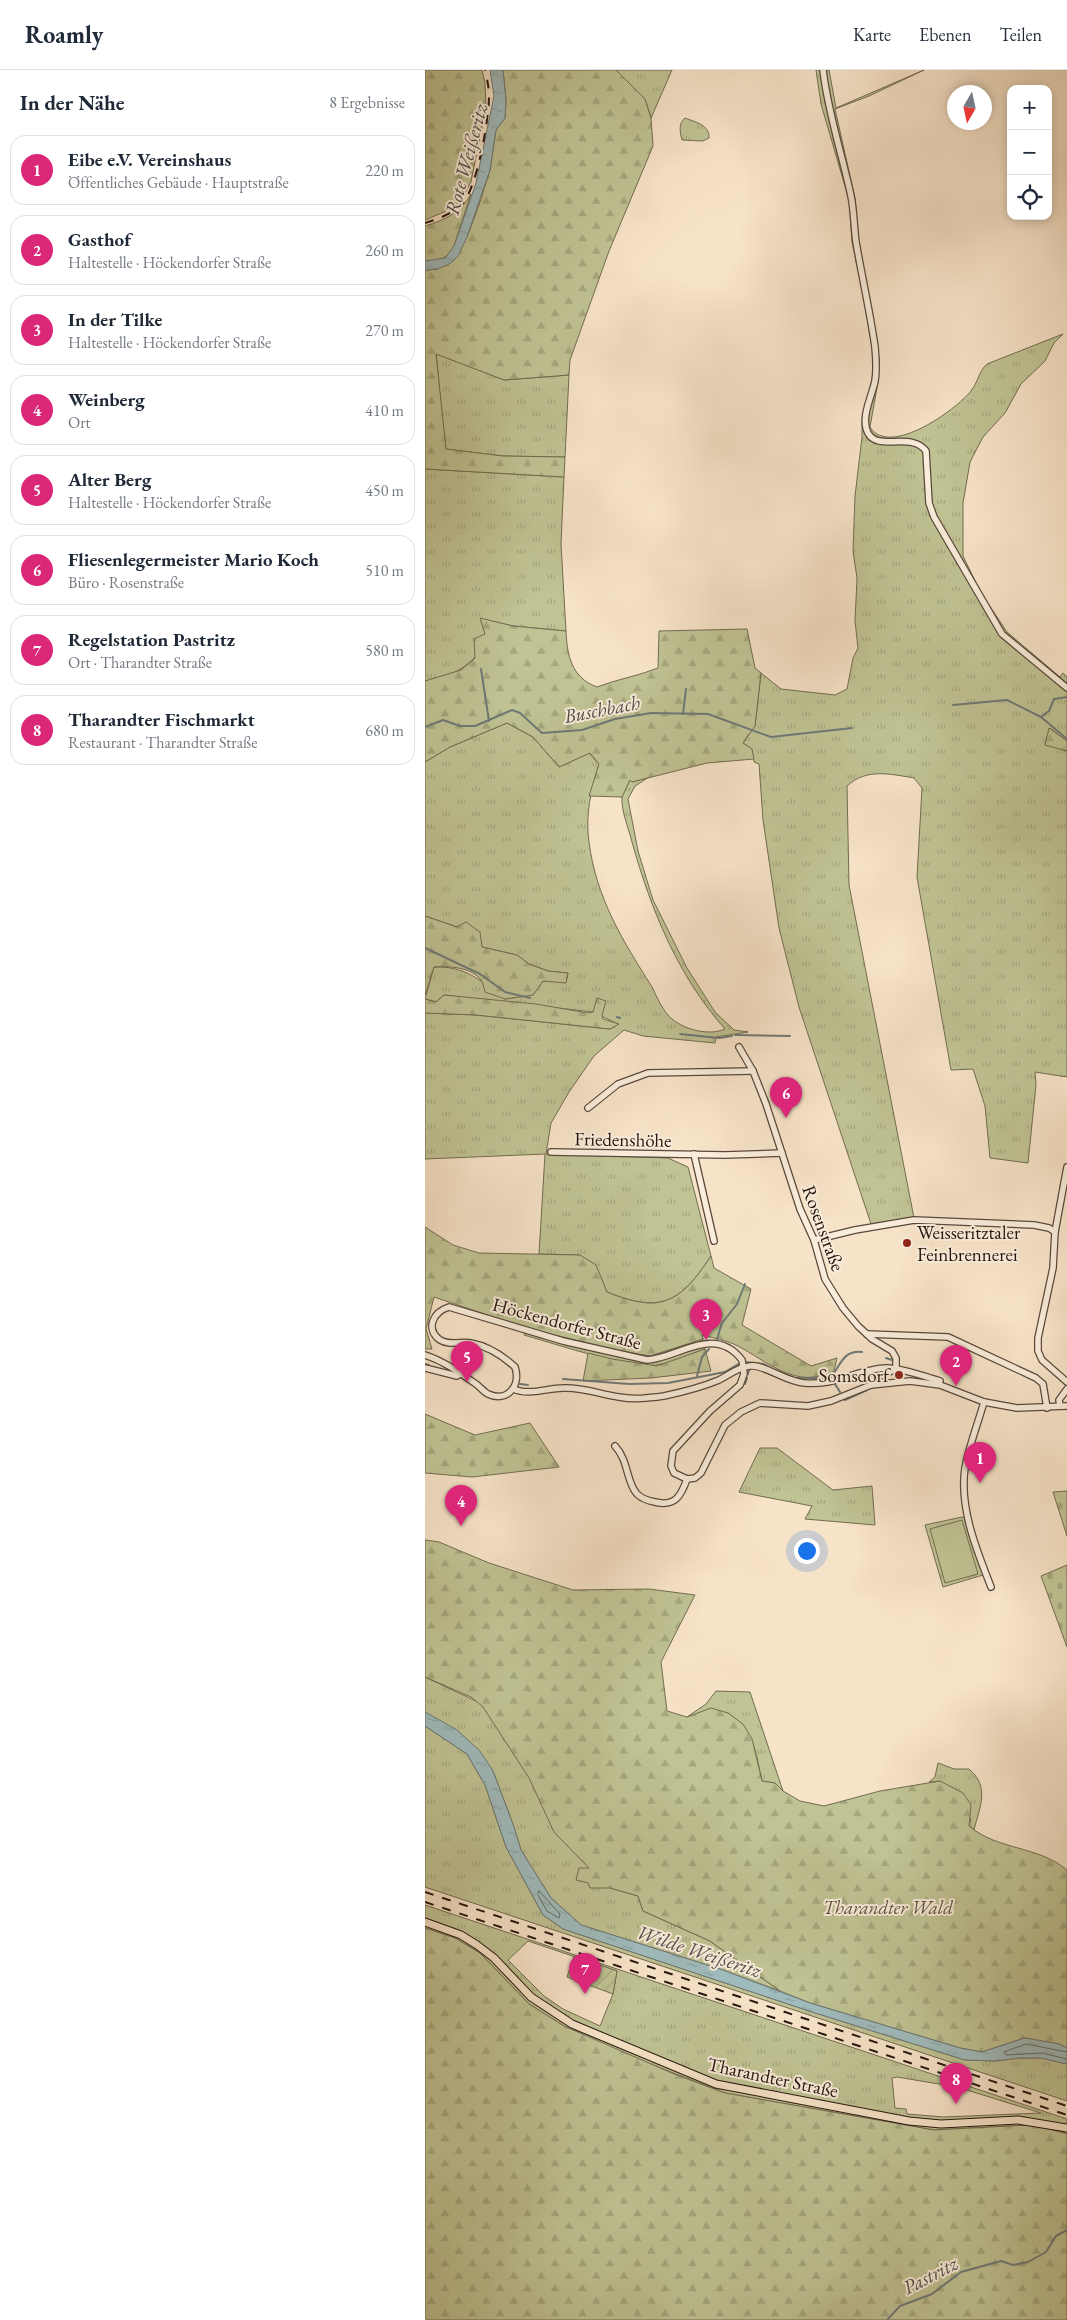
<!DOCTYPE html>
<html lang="de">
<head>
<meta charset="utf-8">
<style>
	:root { --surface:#fff; --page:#f6f6f7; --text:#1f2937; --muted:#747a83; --line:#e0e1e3; --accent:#db2777 }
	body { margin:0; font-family:"EB Garamond",serif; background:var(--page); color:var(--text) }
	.controls { position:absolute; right:15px; top:15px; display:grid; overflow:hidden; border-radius:10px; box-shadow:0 2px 8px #0003 }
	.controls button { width:45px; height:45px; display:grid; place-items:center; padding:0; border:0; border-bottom:1px solid var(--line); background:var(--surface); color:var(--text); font:25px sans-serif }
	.compass { position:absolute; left:522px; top:15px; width:45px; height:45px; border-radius:50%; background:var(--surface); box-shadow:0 2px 8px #0003; rotate:189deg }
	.you { position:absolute; left:381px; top:1480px; width:18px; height:18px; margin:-12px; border:4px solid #fff; border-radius:50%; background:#1a73e8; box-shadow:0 0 0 8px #1a73e833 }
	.badge { display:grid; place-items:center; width:32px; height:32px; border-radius:50%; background:var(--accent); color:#fff; font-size:16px; font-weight:700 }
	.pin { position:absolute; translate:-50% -41px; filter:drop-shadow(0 1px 2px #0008) }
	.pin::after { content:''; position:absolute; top:26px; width:18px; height:15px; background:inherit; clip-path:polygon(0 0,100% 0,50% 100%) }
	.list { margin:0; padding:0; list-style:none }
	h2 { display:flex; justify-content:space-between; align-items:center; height:65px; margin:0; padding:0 20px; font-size:21px }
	h2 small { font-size:16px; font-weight:400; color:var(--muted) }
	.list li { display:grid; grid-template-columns:32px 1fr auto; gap:15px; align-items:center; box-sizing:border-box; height:70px; margin:0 10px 10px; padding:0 10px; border:1px solid var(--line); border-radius:15px }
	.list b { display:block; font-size:19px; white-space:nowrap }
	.list p { margin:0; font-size:16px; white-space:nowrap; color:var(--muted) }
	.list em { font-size:16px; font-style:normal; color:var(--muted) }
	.icon { flex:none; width:28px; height:28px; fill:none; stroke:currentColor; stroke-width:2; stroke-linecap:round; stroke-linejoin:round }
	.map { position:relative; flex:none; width:642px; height:2250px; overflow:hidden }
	header { display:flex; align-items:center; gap:30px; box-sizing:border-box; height:70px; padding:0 25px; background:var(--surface); border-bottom:1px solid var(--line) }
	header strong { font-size:24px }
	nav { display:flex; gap:28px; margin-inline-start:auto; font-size:18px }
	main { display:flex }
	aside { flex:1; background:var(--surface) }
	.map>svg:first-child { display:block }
</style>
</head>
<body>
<header>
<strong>Roamly</strong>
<nav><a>Karte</a><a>Ebenen</a><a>Teilen</a></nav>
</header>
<main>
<aside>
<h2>In der Nähe<small>8 Ergebnisse</small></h2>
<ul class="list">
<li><span class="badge">1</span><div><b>Eibe e.V. Vereinshaus</b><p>Öffentliches Gebäude · Hauptstraße</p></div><em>220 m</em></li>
<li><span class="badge">2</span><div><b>Gasthof</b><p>Haltestelle · Höckendorfer Straße</p></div><em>260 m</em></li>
<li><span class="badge">3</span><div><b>In der Tilke</b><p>Haltestelle · Höckendorfer Straße</p></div><em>270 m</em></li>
<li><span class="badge">4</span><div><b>Weinberg</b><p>Ort</p></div><em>410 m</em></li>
<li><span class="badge">5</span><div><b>Alter Berg</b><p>Haltestelle · Höckendorfer Straße</p></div><em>450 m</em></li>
<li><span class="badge">6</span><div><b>Fliesenlegermeister Mario Koch</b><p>Büro · Rosenstraße</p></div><em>510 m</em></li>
<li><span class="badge">7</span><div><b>Regelstation Pastritz</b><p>Ort · Tharandter Straße</p></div><em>580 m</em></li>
<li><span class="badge">8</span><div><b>Tharandter Fischmarkt</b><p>Restaurant · Tharandter Straße</p></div><em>680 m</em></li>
</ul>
</aside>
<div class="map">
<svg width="642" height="2250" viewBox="0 0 642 2250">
	<defs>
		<pattern id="grass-tufts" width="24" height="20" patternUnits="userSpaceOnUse" patternTransform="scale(1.25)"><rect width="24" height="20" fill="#c0c394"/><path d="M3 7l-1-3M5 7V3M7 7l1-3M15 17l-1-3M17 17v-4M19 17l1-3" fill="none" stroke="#a5a77e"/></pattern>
		<pattern id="forest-firs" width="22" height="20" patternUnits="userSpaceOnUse" patternTransform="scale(1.25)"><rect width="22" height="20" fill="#c0c394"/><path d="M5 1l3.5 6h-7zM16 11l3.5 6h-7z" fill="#a5a77e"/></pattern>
		<pattern id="cemetery-stones" width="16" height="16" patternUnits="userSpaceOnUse" patternTransform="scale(1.25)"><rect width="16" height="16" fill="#c0c394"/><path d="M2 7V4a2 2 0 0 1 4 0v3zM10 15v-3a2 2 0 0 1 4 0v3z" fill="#a5a77e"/></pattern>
		<pattern id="garden-furrows" width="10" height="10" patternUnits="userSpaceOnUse" patternTransform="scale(1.25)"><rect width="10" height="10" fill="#c0c394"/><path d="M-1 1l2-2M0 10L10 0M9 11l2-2" fill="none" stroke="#a5a77e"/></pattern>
		<pattern id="water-ripples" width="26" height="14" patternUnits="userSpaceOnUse" patternTransform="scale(1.25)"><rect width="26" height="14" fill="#a0bcbe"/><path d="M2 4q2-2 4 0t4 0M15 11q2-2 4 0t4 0" fill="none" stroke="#8aa1a2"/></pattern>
	</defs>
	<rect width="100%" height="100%" fill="#f7e3c8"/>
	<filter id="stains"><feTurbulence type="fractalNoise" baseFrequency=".004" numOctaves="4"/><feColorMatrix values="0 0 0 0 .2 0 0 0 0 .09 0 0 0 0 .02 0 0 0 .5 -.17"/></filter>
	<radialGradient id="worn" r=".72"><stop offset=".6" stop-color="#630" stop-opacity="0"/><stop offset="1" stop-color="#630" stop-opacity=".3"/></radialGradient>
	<!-- grass -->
	<g fill="url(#grass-tufts)" stroke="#726c51" fill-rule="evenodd">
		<path d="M191,0H247L226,48L220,29Z"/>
		<path d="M391,0H404L411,38L499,0L444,26L410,39L430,128L434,171L454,289L453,312L445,357C464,388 531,340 546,321C553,312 554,301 562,294L638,264L629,273L620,291L596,314L580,343L558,367L545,392L538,433V486L556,523L582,562L635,607L638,603L642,607V671L625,658L620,674L642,681V1007L610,1002L611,1015L603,1093L565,1088L560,1036L548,999L526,1000L492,807L497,718L489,708C465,704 441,698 422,716L424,815L489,1148L446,1154L374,937L354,858L338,750L334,694L329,692L327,679L318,673L330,656L336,603L356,619L410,625L422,619L428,588L433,578L430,551L432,508L428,481L430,426L437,367V352L447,310L449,289L438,224L427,172L424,130L396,34Z"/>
		<path d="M260,48C270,52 285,55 284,68L278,71L257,70C255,62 253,54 260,48Z"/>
		<path d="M11,283L79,310L144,305L140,387L78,386L20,379Z"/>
		<path d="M0,399L139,407L136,474L141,561L88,556L56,549C56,553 60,559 60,564C61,589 22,611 0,611Z"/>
		<path d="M82,653L108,667L134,697L164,683L174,694C166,720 160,745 164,772C171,828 198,871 227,917C232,927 238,942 247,949C260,960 285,966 300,959C253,906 226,840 207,772C204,759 196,741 197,727C198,722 203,715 205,710L207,712L224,707L210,716L203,729L213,781L228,830L262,898L290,942L309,960L323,962L291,967L290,973L218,966L199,960L169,986L144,1022L126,1053L121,1084L243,1088L263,1097L286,1186C255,1233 236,1244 182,1222L176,1209L155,1185L114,1184L120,1084L0,1089V943L51,945L185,959L193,954L168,942L19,925L11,932L0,929L9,897C41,896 55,910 80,929L108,925L118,911L141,912L143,903L123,901L104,894L92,885L57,877L32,857L0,846V692L25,677Z"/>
		<path d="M101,1258L191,1280L225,1286L278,1269L280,1279C265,1284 249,1292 233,1295C208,1300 127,1273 99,1265Z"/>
		<path d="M335,1378H352L408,1420L447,1416L450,1455L380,1449L387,1436L314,1422Z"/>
		<path d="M537,1447L541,1449L548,1466L558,1505L518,1517L500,1455Z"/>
		<path d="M0,1607L72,1641L185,1818L213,1826L218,1841L285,1871L355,1921L298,1900L156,1855L126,1828L96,1780L89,1757L68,1701L0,1642Z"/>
		<path d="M291,1621L325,1622L358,1721L350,1713L337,1711C330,1680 330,1663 303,1643L262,1647L281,1634Z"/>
		<path d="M0,1656L42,1684L60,1715L81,1777L99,1810L118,1845L138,1859L384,1941L540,1990L571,1991L594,1988H616L642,1994V2031L0,1817Z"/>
		<path d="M513,1693L529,1699H544C565,1717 555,1736 549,1760L544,1756L546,1749L515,1711L504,1712L510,1707Z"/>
		<path d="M0,1835L642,2049V2064L618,2057L603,2055L509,2060L300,2023L210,1988L139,1956L104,1934L55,1883L30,1868L0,1858ZM103,1871L192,1901L188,1924L175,1956L138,1939L119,1926L83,1890ZM472,2007L532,2017L616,2043L519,2047L482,2044L481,2039L470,2038L467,2008Z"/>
	</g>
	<!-- forest -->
	<g fill="url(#forest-firs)" stroke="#726c51">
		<path d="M0,0H57L60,13L61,37L46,112L35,132L26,139L0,150Z"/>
		<path d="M78,0H191L220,29L226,48L228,76L184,181L145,290L144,305L79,310L11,284L21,379L78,386L140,387L139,407L0,399V200L13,199L42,167L55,132L65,100L71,60L80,48L81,30Z"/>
		<path d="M46,124L29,176C22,188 14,193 0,191V156C20,150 36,142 46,124Z"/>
		<path d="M55,548L88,556L141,561C142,586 147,608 172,617C193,609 213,606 233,598L234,561L322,559L330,598L336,603L330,656L318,673L327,679L329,689L282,693L207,712L205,710L197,727L164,726L174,694L165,683L134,697L108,667L82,653L25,677L0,692V611L36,600L50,588L49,569L60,564Z"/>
		<path d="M624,658L642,671V681L620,675Z"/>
		<path d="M0,846L32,857L41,852L55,862L57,877L92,885L104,894L123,901L143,903L141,913L118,911L108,925L80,929L60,922C59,919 58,913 56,910C46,897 24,896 9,897L0,925Z"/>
		<path d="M19,925L111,934L163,943L168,942L172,928L181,931L177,945L178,949L194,954L185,959L51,945L0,943V929L11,932Z"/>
		<path d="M0,1157L28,1175L54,1183L155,1185L171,1195L182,1222C236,1244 255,1233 286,1186L289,1198L326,1219L317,1255L386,1296L412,1288L409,1301C370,1320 344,1292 311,1275C301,1270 288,1268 277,1265L278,1269L225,1286L191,1280L101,1258L9,1227L1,1259L7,1279H0Z"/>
		<path d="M280,1279L286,1301L226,1308L158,1311L163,1283L187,1289L232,1296Z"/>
		<path d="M0,1344L50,1365L105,1353L134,1397L47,1407L0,1403Z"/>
		<path d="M0,1470L14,1472L64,1493L148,1520L224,1519L270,1525L236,1592L242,1641L262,1647L286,1638L303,1643L318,1654L327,1669L337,1711L350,1713L358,1721L375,1731L399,1736L455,1721L515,1711L538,1723L546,1735L544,1756C572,1780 614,1776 642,1800V1978L634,1974L600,1968L557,1982L535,1978L385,1933L355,1921L285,1871L218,1841L213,1826L185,1818H165L163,1813L151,1810L154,1798H164L129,1762L104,1708L58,1637L46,1627L0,1607Z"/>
		<path d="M0,1858L30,1868L55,1883L104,1934L139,1956L249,2004L300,2023L509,2060L603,2055L618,2057L642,2064V2250H2L0,2247Z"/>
	</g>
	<!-- cemetery -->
	<g fill="url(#cemetery-stones)" stroke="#726c51">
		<path d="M642,1421V1466L628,1422Z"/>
		<path d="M642,1495V1577L616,1506Z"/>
	</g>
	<!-- garden -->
	<path fill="url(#garden-furrows)" stroke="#726c51" d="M149,1886L192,1901L188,1924L142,1907Z"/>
	<!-- pitch -->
	<path fill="#c0c394" stroke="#726c51" d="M537,1450L553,1504L520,1513L505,1459Z"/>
	<!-- water -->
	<g fill="url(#water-ripples)" stroke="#6e7978">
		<path d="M65,0H78L81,30L80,48L71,60L65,100L42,167L33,186L26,193L13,199L0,200V191L20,188L29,176L51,113L69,26Z"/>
		<path d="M0,1642L32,1660L55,1681L68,1701L89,1757L96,1780L126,1828L156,1855L298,1900L385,1933L535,1978L557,1982L600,1968L634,1974L642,1978V1994L616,1988H594L571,1991L540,1990L384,1941L138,1859L118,1845L99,1810L81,1777L60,1715L42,1684L0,1656Z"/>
	</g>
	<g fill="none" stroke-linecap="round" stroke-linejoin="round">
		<!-- shore -->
		<g stroke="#626866" stroke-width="1">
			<path d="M114,1821L135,1844L134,1848L122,1841L113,1825Z"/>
			<path d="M642,1982L601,1974L579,1982L581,1985L617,1983L642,1989"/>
		</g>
		<!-- stream -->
		<g stroke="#6e7978" stroke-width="2">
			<path d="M56,599L64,651"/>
			<path d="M528,635L582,630L616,647L624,641L629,629L642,627"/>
			<path d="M258,644L261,619"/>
			<path d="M616,647L642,669"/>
			<path d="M0,657L18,650L35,656H50L87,640L95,643L117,663L157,660L190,649L226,643L283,644L346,667L427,658"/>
			<path d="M0,878L55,904L80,922L105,928"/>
			<path d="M192,947L195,948"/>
			<path d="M255,964L294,968L307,966"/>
			<path d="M310,965L365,966"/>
			<path d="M292,1269L297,1253L312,1234L320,1214"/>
			<path d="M461,1288L467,1290"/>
			<path d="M320,1292L339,1294L348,1299"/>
			<path d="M0,1294L4,1295"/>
			<path d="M323,1304L324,1300"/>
			<path d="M272,1306L277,1287L284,1279"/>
			<path d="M368,1308H405C416,1296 417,1280 437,1282"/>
			<path d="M138,1309L204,1314L243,1313L300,1302L315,1293"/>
			<path d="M95,1314L103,1315"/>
			<path d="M320,1314L322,1308"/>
			<path d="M410,1314L415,1322"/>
			<path d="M420,1330L442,1320"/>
			<path d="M462,2250L475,2236L507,2224L536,2202L576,2191L588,2195L603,2192L621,2182L631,2166L642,2160"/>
		</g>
		<!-- minor casing -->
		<g stroke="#59483c" stroke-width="8">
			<g id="minor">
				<path d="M398,0C403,43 417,84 426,126C429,141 429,157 431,172C437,207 445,242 450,277C451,288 452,300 450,311C447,326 435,348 443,363C453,382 486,361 501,381L504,433L509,447L577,564L642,618"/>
				<path d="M314,977L328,1001L341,1034L375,1139L389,1170L400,1209L418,1238L433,1256L447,1269L467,1281L471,1288V1299L448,1309L446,1315"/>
				<path d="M163,1038L193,1014L223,1003L328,1001"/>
				<path d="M126,1082L300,1085L357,1083"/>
				<path d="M269,1084L289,1171"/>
				<path d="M642,1097L630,1162L628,1198L613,1268V1281L617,1290L642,1312"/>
				<path d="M389,1170L430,1160L489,1150L609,1155L624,1158L630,1162"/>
				<path d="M442,1264L523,1267L611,1308L618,1314L622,1338"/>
				<path d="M0,1285C19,1291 35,1303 51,1314C55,1317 59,1322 63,1324C83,1333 96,1315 90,1297C78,1286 62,1276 46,1273C36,1271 25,1276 15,1270C0,1259 8,1242 24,1237L138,1271L222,1290C254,1288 289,1254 317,1290L319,1304L315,1315L285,1341L248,1381L246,1396L249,1403L262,1409L270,1408L276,1403L300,1355L316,1342L335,1333L383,1336L406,1331L446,1315L485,1311L515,1315L559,1332L592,1338L642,1336"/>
				<path d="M0,1298L32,1306L35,1304"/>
				<path d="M89,1319C103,1326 123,1318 138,1318C158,1317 174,1324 194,1327C209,1330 224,1328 239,1326C258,1322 277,1317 294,1310C304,1305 313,1297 325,1296C339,1294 359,1311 379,1313C411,1316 430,1300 460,1298C474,1297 502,1307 515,1311"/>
				<path d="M559,1332C553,1353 544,1376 540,1398C534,1438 552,1481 566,1517"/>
				<path d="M635,1336L634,1330L642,1319"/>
				<path d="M190,1376C204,1391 201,1412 212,1424C217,1429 224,1431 230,1432C250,1437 256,1426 262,1409"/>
			</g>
		</g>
		<!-- major casing -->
		<g stroke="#24140e" stroke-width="9">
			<path id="major" d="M0,1852L36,1865L52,1875L69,1888L106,1927L147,1954L291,2014L484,2051L516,2054L593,2050L642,2058"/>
		</g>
		<!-- minor -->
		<use href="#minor" stroke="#faeddb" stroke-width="5.5"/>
		<!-- major -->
		<use href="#major" stroke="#f7e3c8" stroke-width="7"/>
		<!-- rail -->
		<g stroke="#24140e" stroke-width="2" stroke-dasharray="9 9" stroke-linecap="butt">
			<path d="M0,153C13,149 27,144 37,134C52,119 64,49 64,26C64,17 62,9 60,0"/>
			<path d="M0,1822L642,2036"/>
			<path d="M0,1832L642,2045"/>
		</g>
	</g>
	<!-- markers -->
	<g fill="#8f2418" stroke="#faeddb" stroke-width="2">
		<circle cx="482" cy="1173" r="5"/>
		<circle cx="474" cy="1305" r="5"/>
	</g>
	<g text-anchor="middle" stroke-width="4" stroke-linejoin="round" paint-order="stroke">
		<!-- street labels -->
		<g font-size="19" fill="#24140e" stroke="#faeddb">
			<text transform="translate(198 1069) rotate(1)" y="7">Friedenshöhe</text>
			<text transform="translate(399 1158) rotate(70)" y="7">Rosenstraße</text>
			<text transform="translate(142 1253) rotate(15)" y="7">Höckendorfer Straße</text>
			<text transform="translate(348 2007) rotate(12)" y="7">Tharandter Straße</text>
		</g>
		<!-- poi labels -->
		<g font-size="19" fill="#24140e" stroke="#faeddb" text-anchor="start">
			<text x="492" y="1169">Weisseritztaler<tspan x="492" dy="22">Feinbrennerei</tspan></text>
			<text x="464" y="1312" text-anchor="end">Somsdorf</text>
		</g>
		<!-- park labels -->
		<g font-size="19" font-style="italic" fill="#5b513d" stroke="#faeddb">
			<text x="463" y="1844">Tharandter Wald</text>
		</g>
		<!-- water labels -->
		<g font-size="20" font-style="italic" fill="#4f4f4c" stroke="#faeddb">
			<text transform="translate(41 89) rotate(-75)" y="7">Rote Weißeritz</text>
			<text transform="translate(177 639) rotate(-11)" y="7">Buschbach</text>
			<text transform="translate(274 1881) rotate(18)" y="7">Wilde Weißeritz</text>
			<text transform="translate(505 2205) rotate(-28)" y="7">Pastritz</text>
		</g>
	</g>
	<rect width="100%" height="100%" filter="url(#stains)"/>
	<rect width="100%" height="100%" fill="url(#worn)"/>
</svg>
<div class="controls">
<button>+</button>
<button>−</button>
<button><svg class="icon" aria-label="locate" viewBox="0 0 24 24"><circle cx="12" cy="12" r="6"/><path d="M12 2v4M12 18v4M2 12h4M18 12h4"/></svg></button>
</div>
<svg class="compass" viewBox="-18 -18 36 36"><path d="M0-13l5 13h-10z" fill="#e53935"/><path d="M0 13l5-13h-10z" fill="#747a83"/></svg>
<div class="you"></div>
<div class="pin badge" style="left:555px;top:1413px">1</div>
<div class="pin badge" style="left:531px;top:1316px">2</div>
<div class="pin badge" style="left:281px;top:1270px">3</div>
<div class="pin badge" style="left:36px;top:1456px">4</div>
<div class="pin badge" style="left:42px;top:1312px">5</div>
<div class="pin badge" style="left:361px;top:1048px">6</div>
<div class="pin badge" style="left:160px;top:1924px">7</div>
<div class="pin badge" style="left:531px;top:2034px">8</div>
</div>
</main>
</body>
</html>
